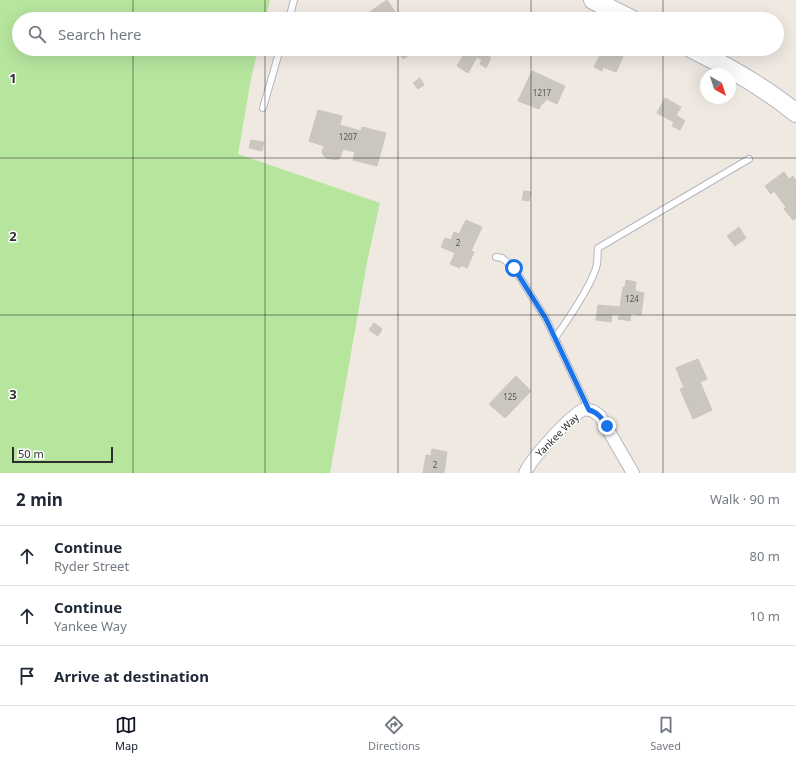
<!DOCTYPE html>
<html lang="en">
<head>
<meta charset="utf-8">
<style>
	:root { --surface:#fff; --page:#f6f6f7; --text:#1f2937; --muted:#747a83; --line:#e0e1e3; --accent:#111827 }
	body { margin:0; font-family:"Noto Sans",sans-serif; background:var(--page); color:var(--text) }
	.compass { position:absolute; left:700px; top:68px; width:36px; height:36px; border-radius:50%; background:var(--surface); box-shadow:0 4px 16px #0002; rotate:141deg }
	.scale { position:absolute; left:12px; bottom:10px; width:101px; box-sizing:border-box; padding-left:4px; border:2px solid #2e2e2e; border-top:0; font-size:11px; line-height:14px; white-space:nowrap; color:#2e2e2e; -webkit-text-stroke:3px #fff; paint-order:stroke }
	.stop { position:absolute; width:12px; height:12px; margin:-9px; border:3px solid #1a73e8; border-radius:50%; background:#fff }
	.stop.end { background:#1a73e8; border-color:#fff; box-shadow:0 1px 4px #0008 }
	.list { margin:0; padding:0; list-style:none }
	h2 { display:flex; justify-content:space-between; align-items:center; height:52px; margin:0; padding:0 16px; font-size:17px }
	h2 small { font-size:13px; font-weight:400; color:var(--muted) }
	.list li { display:grid; grid-template-columns:26px 1fr auto; gap:12px; align-items:center; box-sizing:border-box; height:60px; padding:0 16px; border-top:1px solid var(--line) }
	.list b { display:block; font-size:15px; white-space:nowrap }
	.list p { margin:0; font-size:13px; white-space:nowrap; color:var(--muted) }
	.list em { font-size:13px; font-style:normal; color:var(--muted) }
	.icon { flex:none; width:22px; height:22px; fill:none; stroke:currentColor; stroke-width:2; stroke-linecap:round; stroke-linejoin:round }
	.map { position:relative; flex:none; width:796px; height:473px; overflow:hidden }
	.search { position:absolute; background:var(--surface); box-shadow:0 4px 16px #0002; left:12px; right:12px; top:12px; height:44px; display:flex; align-items:center; gap:10px; box-sizing:border-box; padding:0 14px; border-radius:22px; color:var(--muted); font-size:15px }
	.sheet { height:232px; background:var(--surface) }
	nav { display:flex; justify-content:space-around; align-items:center; box-sizing:border-box; height:56px; border-top:1px solid var(--line); background:var(--surface); font-size:11px; color:var(--muted) }
	nav a { display:grid; justify-items:center; gap:2px }
	nav .on { color:var(--accent) }
	.map>svg:first-child { display:block }
</style>
</head>
<body>
<div class="map">
<svg width="796" height="473" viewBox="0 0 796 473">
	<rect width="100%" height="100%" fill="#efe9e1"/>
	<!-- green -->
	<path fill="#b6e59e" d="M0,0H270L265,19H19V49H258L251,79L238,154L380,203L367,262L330,473H0Z"/>
	<!-- building -->
	<g fill="#cbc7bf" stroke="#cbc5ba">
		<path d="M387,0L400,19H376L371,11Z"/>
		<path d="M396,49H418L403,59Z"/>
		<path d="M467,49H476L491,58L486,68L480,64L482,60L477,57L468,73L457,66Z"/>
		<path d="M603,49L623,57L616,72L603,67L602,71L594,67Z"/>
		<path d="M532,71L565,86L557,104L546,99L544,103H542L539,109L518,101Z"/>
		<path d="M420,78L424,85L418,89L413,83Z"/>
		<path d="M665,98L681,107L676,115L685,121L680,130L672,126L674,122L657,113Z"/>
		<path d="M318,110L342,116L340,125L361,131L362,127L386,133L377,166L353,160L355,152L343,149L340,158L337,160L326,158L324,156L322,152L324,146L309,141Z"/>
		<path d="M251,140L264,142L262,151L249,148Z"/>
		<path d="M784,172L789,179L793,176L796,181V218L793,220L784,209L786,207L774,191L771,194L765,186Z"/>
		<path d="M524,191L531,192L529,201L522,200Z"/>
		<path d="M466,220L482,227L471,251L474,252L467,268L461,265L460,268L450,264L455,253L441,247L445,238L451,240L454,232L459,234Z"/>
		<path d="M739,227L746,238L735,246L727,236Z"/>
		<path d="M626,280L636,282L635,291L644,293L641,315L631,313L630,321L618,319L619,315L612,314L611,322L596,320L598,305L620,307L623,287H625Z"/>
		<path d="M374,323L382,329L378,336L369,330Z"/>
		<path d="M698,359L707,379L700,382L712,410L693,419L680,389L684,388L676,368Z"/>
		<path d="M516,376L531,391L505,418L489,404Z"/>
		<path d="M432,449L447,452L444,473H423L426,455L431,456Z"/>
	</g>
	<g fill="none" stroke-linecap="round" stroke-linejoin="round">
		<!-- lane casing -->
		<g stroke="#b4b7c1" stroke-width="8">
			<g id="lane">
				<path d="M289,19L294,0"/>
				<path d="M263,108L280,49"/>
				<path d="M496,257L502,258L514,268L546,319L589,410"/>
				<path d="M555,338C567,321 593,284 597,264C598,259 597,253 598,248L749,159"/>
			</g>
		</g>
		<!-- street casing -->
		<g stroke="#b4b7c1" stroke-width="14">
			<path id="street" d="M525,473C531,459 571,414 585,409L593,411L600,416L633,473"/>
		</g>
		<!-- secondary casing -->
		<g stroke="#b4b7c1" stroke-width="20">
			<g id="secondary">
				<path d="M593,0L631,19"/>
				<path d="M692,49C729,67 764,87 796,113"/>
			</g>
		</g>
		<!-- lane -->
		<use href="#lane" stroke="#fff" stroke-width="6"/>
		<!-- street -->
		<use href="#street" stroke="#fff" stroke-width="12"/>
		<!-- secondary -->
		<use href="#secondary" stroke="#fff" stroke-width="18"/>
	</g>
	<g fill="none" stroke-linecap="round" stroke-linejoin="round">
		<!-- route -->
		<path stroke="#1a73e8" stroke-width="5" d="M514,268L546,319L589,410C598,412 602,419 607,426"/>
	</g>
	<!-- grid -->
	<path fill="none" stroke="#2e2e2e" stroke-width="1" stroke-opacity="0.55" d="M133,0V19M265,0V19M398,0V19M531,0V19M663,0V19M133,49V473M265,49V473M398,49V473M531,49V473M663,49V473M0,158H796M0,315H796"/>
	<g text-anchor="middle" stroke-width="3" stroke-linejoin="round" paint-order="stroke">
		<!-- number labels -->
		<g font-size="8" fill="#555452">
			<text x="542" y="96">1217</text>
			<text x="348" y="140">1207</text>
			<text x="458" y="246">2</text>
			<text x="632" y="302">124</text>
			<text x="510" y="400">125</text>
			<text x="435" y="468">2</text>
		</g>
		<!-- street labels -->
		<g font-size="10" fill="#2e2e2e" stroke="#fff">
			<text transform="translate(557 435) rotate(-45)" y="4">Yankee Way</text>
		</g>
	</g>
	<g font-size="13" text-anchor="middle" font-weight="bold" fill="#2e2e2e" stroke="#fff" stroke-width="3" stroke-linejoin="round" paint-order="stroke">
		<text x="13" y="83">1</text>
		<text x="13" y="241">2</text>
		<text x="13" y="399">3</text>
	</g>
</svg>
<svg class="compass" viewBox="-18 -18 36 36"><path d="M0-13l5 13h-10z" fill="#e53935"/><path d="M0 13l5-13h-10z" fill="#747a83"/></svg>
<div class="scale">50 m</div>
<div class="stop" style="left:514px;top:268px"></div>
<div class="stop end" style="left:607px;top:426px"></div>
<div class="search"><svg class="icon" aria-label="search" viewBox="0 0 24 24"><circle cx="10" cy="10" r="6"/><path d="M15 15l6 6"/></svg>Search here</div>
</div>
<section class="sheet">
<h2>2 min<small>Walk · 90 m</small></h2>
<ul class="list">
<li><svg class="icon" aria-label="ahead" viewBox="0 0 24 24"><path d="M12 20V5M6 11l6-6 6 6"/></svg><div><b>Continue</b><p>Ryder Street</p></div><em>80 m</em></li>
<li><svg class="icon" aria-label="ahead" viewBox="0 0 24 24"><path d="M12 20V5M6 11l6-6 6 6"/></svg><div><b>Continue</b><p>Yankee Way</p></div><em>10 m</em></li>
<li><svg class="icon" aria-label="arrive" viewBox="0 0 24 24"><path d="M6 21V4h12l-3 4 3 4H6"/></svg><div><b>Arrive at destination</b></div></li>
</ul>
</section>
<nav>
<a class="on"><svg class="icon" aria-label="map" viewBox="0 0 24 24"><path d="M3 6l6-2 6 2 6-2v14l-6 2-6-2-6 2zM9 4v14M15 6v14"/></svg>Map</a>
<a><svg class="icon" aria-label="directions" viewBox="0 0 24 24"><path d="M12 3l9 9-9 9-9-9zM9 14v-3h6M13 9l2 2-2 2"/></svg>Directions</a>
<a><svg class="icon" aria-label="saved" viewBox="0 0 24 24"><path d="M7 4h10v16l-5-4-5 4z"/></svg>Saved</a>
</nav>
</body>
</html>
